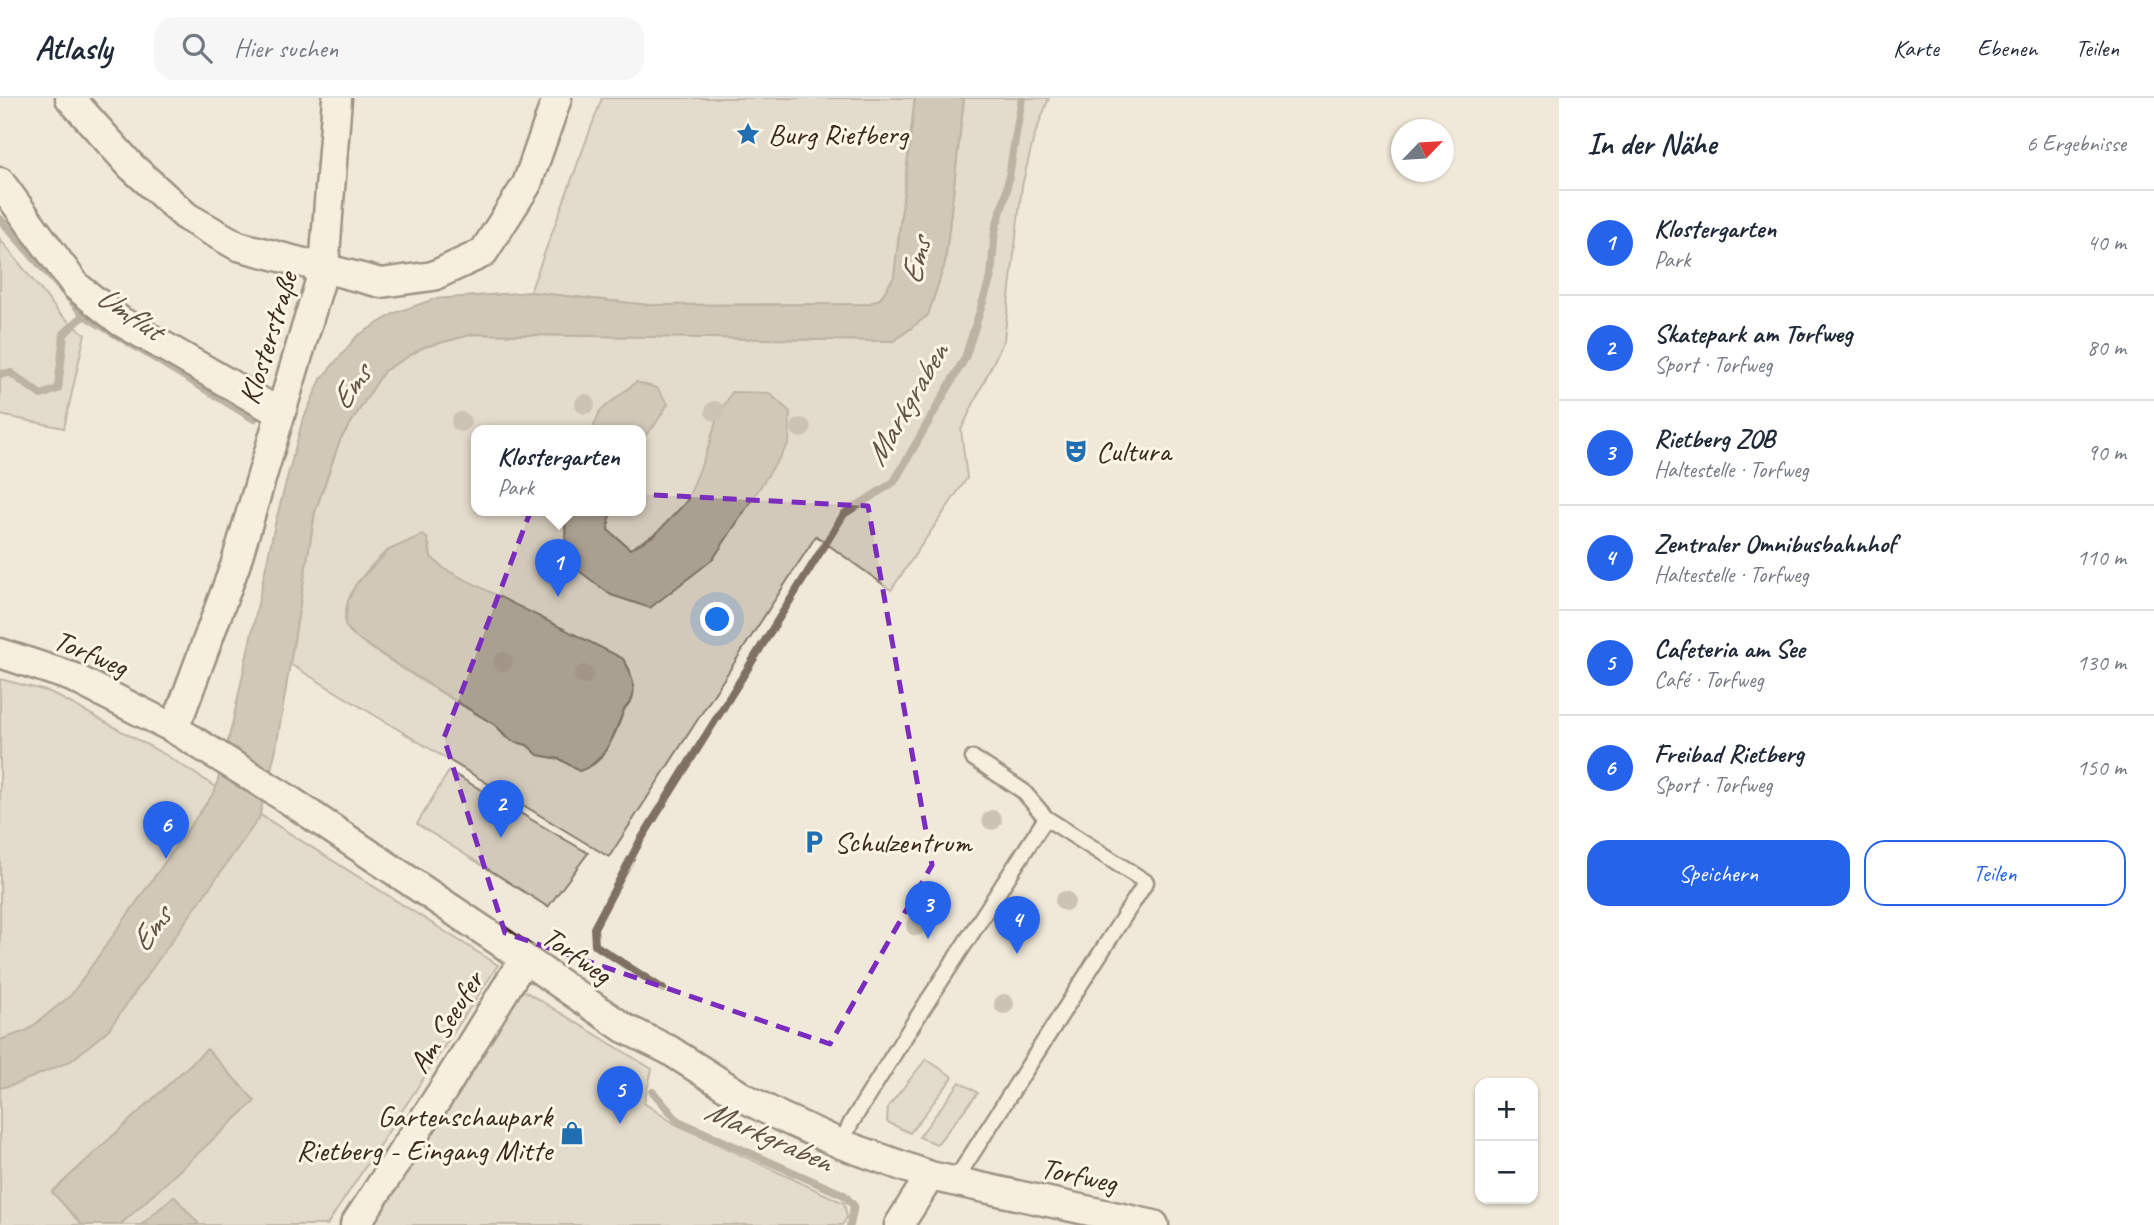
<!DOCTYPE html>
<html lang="de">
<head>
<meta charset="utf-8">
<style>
	:root { --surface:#fff; --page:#f6f6f7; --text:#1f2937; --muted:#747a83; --line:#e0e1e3; --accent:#2563eb }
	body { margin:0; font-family:Caveat,sans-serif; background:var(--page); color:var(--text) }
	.controls { position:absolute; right:21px; bottom:21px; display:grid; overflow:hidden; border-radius:14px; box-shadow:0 2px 5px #0004 }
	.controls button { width:63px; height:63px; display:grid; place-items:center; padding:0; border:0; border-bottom:2px solid var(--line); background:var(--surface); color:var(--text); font:35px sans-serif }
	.compass { position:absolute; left:1391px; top:21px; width:63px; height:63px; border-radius:50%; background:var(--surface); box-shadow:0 2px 5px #0004; rotate:65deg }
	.you { position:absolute; left:718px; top:522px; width:24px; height:24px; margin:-18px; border:5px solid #fff; border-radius:50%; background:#1a73e8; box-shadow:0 0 0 10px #1a73e833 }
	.badge { display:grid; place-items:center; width:46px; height:46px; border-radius:50%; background:var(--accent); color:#fff; font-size:23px; font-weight:700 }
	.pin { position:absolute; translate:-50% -58px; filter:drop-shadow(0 2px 4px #0008) }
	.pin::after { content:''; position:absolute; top:37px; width:24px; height:21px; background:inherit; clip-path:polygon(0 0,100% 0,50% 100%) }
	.popup { position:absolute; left:471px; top:327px; width:175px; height:91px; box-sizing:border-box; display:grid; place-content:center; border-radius:14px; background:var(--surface); filter:drop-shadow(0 2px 5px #0005); font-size:23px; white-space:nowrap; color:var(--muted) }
	.popup b { font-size:26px; color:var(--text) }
	.popup::after { content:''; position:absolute; left:50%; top:100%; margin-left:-14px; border:14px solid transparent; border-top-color:var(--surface) }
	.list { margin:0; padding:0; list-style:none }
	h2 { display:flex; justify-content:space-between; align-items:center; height:91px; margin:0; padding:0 28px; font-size:30px }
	h2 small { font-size:23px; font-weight:400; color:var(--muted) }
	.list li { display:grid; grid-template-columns:46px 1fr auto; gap:21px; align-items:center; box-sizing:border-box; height:105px; padding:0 28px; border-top:2px solid var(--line) }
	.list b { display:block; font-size:26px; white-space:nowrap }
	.list p { margin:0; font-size:23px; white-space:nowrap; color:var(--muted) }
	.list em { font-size:23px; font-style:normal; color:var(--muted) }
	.actions { display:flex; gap:14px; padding:21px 28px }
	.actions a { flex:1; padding:16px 0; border:2px solid var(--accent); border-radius:21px; text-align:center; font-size:24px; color:var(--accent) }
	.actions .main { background:var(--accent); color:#fff }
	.icon { flex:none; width:38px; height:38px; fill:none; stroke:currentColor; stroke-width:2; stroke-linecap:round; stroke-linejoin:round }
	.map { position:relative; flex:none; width:1559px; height:1127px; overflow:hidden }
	header { display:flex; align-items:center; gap:42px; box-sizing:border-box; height:98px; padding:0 35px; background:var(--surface); border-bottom:2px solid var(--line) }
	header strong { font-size:33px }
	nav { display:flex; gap:38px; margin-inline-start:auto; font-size:24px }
	.search { width:490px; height:63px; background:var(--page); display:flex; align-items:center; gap:18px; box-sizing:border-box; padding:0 24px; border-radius:21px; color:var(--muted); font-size:26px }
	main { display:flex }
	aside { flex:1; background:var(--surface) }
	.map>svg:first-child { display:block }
</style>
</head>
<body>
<header>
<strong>Atlasly</strong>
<div class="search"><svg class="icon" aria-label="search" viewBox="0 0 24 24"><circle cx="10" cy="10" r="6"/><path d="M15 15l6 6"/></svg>Hier suchen</div>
<nav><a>Karte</a><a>Ebenen</a><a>Teilen</a></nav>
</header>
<main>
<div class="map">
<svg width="1559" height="1127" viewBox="0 0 1559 1127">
	<rect width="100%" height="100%" fill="#f0e9d9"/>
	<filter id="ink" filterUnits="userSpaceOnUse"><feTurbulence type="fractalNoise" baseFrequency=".0143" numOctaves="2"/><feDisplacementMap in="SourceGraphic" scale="14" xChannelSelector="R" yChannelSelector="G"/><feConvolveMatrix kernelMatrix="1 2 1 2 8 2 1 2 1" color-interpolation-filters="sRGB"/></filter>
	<g filter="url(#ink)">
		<!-- green -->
		<g fill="#d2c9ba" stroke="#867a6c" stroke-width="2" fill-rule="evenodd">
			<path d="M602,0H915L894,179L880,201L868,206L648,207L530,194Z"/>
			<path d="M964,0H1049L1034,39L1022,88L1004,242L961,332L967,380L891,492L816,438L609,759L290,566L315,414L340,342L384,273L424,249L474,236L894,243L928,217L945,165ZM600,313L654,328L640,343V413H610L608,432L630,451C651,439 675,424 687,402C701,379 710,345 717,320L713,461L566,463L565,413H476V333H592ZM429,446L431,459L445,472L621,560C625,564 629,568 630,574C633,596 612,653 594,666C590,669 584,671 579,673L560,661L539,657L527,647L505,639L495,627C472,613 354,544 347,530C341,518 350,494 358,484C365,475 377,460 387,453C396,447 418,448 429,446Z"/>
			<path d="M0,141L60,216L85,236L64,330L0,317Z"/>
			<path d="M0,581L50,594L164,656L498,867L327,1127H0Z"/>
			<path d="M449,673L588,755L548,809L417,726Z"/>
			<path d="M520,890L652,971L644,1005L675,1026L844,1105L847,1119L842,1127H369Z"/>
			<path d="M926,961L953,979L910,1035L887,1024L888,1009Z"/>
			<path d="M960,984L978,995L937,1046L919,1039Z"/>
		</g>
		<!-- water -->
		<g fill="#aaa091" stroke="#7e7163" stroke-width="2">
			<path d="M915,0H964L945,165L928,217L894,243L474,236L424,249L384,273L340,342L315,414L276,651L259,720L109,931L71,963L16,986L0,990V942L28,932L71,897L215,693L232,627L275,426L302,324L321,281L357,238L395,215L434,201L530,194L649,207L868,206L880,201L894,179Z"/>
			<path d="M636,284L657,290L668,306L654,328L640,343V333H592L600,313Z"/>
			<path d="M732,294L769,295L790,314L789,345L713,461L650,510L611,497L566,463L565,413H610L608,432L630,451L655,437L687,403L709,348L717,320Z"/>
			<path d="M422,437L427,440L431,459L446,472L622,560C629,568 637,589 632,601C630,605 625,609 623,614C614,637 605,665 579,673L560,661L538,657L527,647L512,643L495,627L411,575L357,540L347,530L345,526L348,503L356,486L389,452Z"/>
			<path d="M207,951L255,1003L120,1127H82L52,1094Z"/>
			<path d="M174,1098L198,1125L196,1127H141Z"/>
		</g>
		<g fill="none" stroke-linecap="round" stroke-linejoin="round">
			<!-- stream -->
			<g stroke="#7e7163" stroke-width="8">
				<path d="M0,121L84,217L254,321"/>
				<path d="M0,276L11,275L41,297L58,291L64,236L84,217"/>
				<path d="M663,891L595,847L594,830L640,743L844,416L894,384L965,260L991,178L995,132L1006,96L1022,0"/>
				<path d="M653,994L678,1023L844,1097L854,1108L850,1127"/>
			</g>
			<!-- service casing -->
			<g stroke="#3b2a1e" stroke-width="19">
				<g id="service">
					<path d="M841,1046L851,1025L902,943L1046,720"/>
					<path d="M954,1084L1146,784L1046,720L1023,693L973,660"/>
				</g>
			</g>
			<!-- minor casing -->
			<g stroke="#3b2a1e" stroke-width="33">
				<g id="minor">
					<path d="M70,0L131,68L187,119L238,148L381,185L433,178L483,155L527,86L557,0"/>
					<path d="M0,84L76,188L120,223L280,315"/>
					<path d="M0,555L72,579L173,630L286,700L496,841L624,930L669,952L741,998L779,1018L841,1046L930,1078L1154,1127"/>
					<path d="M173,630L182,611L235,468L324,170L337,0"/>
					<path d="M355,1127L445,989L524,861"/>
					<path d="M899,1127L930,1078"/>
				</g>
			</g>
			<!-- service -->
			<use href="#service" stroke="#fcf5e5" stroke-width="14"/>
			<!-- minor -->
			<use href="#minor" stroke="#fcf5e5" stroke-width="28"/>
		</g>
		<!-- trees -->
		<g fill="#a19688">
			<circle cx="585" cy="306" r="10"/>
			<circle cx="715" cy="313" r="10"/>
			<circle cx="461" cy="324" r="10"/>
			<circle cx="801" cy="330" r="10"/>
			<circle cx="503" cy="564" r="10"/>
			<circle cx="584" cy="577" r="10"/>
			<circle cx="992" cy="722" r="10"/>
			<circle cx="1065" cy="803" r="10"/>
			<circle cx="916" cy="828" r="10"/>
			<circle cx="1004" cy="906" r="10"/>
		</g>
	</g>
	<!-- marked area -->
	<path d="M0 0H1559V1127H0ZM539,391L868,408L932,767L830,946L505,835L444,640Z" fill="#f0e9d9" fill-opacity=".55" fill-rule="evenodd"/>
	<path fill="none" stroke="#7b2cbf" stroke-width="5" stroke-dasharray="14 9" stroke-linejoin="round" d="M539,391L868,408L932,767L830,946L505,835L444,640Z"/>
	<!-- icons -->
	<defs>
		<g id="sight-bare" transform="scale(1.89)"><path d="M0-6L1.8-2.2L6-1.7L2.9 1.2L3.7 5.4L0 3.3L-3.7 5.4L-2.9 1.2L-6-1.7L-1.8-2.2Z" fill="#1f6fb2" stroke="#fcf5e5" stroke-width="2.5" paint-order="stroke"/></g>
		<g id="theatre-bare" transform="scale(1.89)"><path d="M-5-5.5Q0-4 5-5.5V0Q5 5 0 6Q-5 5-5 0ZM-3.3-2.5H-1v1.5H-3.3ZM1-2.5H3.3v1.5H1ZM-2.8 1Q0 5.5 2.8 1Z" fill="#1f6fb2" stroke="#fcf5e5" stroke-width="2.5" paint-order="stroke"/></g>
		<g id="parking-bare" transform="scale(1.89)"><path d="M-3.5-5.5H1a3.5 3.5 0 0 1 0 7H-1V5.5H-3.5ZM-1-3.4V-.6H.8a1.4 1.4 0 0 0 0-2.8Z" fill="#1f6fb2" stroke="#fcf5e5" stroke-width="2.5" paint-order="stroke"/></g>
		<g id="shop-bare" transform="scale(1.89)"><path d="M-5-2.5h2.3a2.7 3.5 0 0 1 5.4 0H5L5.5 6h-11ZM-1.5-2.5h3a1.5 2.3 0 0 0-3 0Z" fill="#1f6fb2" stroke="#fcf5e5" stroke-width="2.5" paint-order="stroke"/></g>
	</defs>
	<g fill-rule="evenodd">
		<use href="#sight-bare" x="748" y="36"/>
		<use href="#theatre-bare" x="1076" y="353"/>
		<use href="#parking-bare" x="814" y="744"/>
		<use href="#shop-bare" x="572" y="1035"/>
	</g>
	<g text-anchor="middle" stroke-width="6" stroke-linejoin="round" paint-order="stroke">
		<!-- poi labels -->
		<g font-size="30" fill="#3b2a1e" stroke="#fcf5e5" text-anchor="start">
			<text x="768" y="46">Burg Rietberg</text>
			<text x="1096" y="363">Cultura</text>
			<text x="834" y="754">Schulzentrum</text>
			<text x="552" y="1028" text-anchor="end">Gartenschaupark<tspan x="552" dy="34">Rietberg - Eingang Mitte</tspan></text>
		</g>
		<!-- street labels -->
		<g font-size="30" fill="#3b2a1e" stroke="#fcf5e5">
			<text transform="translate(268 240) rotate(-73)" y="10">Klosterstraße</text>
			<text transform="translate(91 555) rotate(23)" y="10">Torfweg</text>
			<text transform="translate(577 857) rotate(35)" y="10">Torfweg</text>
			<text transform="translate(446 924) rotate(-58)" y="10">Am Seeufer</text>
			<text transform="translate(1079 1077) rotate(12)" y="10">Torfweg</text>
		</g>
		<!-- water labels -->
		<g font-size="32" font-style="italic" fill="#625346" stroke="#fcf5e5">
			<text transform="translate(915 163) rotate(-77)" y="11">Ems</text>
			<text transform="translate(130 214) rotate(34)" y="11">Umflut</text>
			<text transform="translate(350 289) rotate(-55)" y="11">Ems</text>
			<text transform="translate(906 306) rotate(-60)" y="11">Markgraben</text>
			<text transform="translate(150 831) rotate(-54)" y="11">Ems</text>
			<text transform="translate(769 1037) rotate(24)" y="11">Markgraben</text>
		</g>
	</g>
</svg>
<div class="controls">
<button>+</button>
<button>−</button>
</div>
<svg class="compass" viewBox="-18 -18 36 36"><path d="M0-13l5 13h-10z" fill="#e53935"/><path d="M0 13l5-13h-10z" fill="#747a83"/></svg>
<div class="you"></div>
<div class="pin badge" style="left:558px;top:499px">1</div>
<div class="popup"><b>Klostergarten</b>Park</div>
<div class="pin badge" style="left:501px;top:740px">2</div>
<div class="pin badge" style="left:928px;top:841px">3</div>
<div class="pin badge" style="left:1017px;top:856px">4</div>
<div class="pin badge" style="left:620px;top:1026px">5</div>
<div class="pin badge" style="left:166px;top:761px">6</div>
</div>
<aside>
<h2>In der Nähe<small>6 Ergebnisse</small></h2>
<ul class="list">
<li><span class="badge">1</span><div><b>Klostergarten</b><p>Park</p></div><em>40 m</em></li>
<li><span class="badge">2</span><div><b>Skatepark am Torfweg</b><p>Sport · Torfweg</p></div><em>80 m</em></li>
<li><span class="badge">3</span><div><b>Rietberg ZOB</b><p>Haltestelle · Torfweg</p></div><em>90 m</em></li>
<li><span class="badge">4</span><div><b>Zentraler Omnibusbahnhof</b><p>Haltestelle · Torfweg</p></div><em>110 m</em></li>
<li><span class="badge">5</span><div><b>Cafeteria am See</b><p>Café · Torfweg</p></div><em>130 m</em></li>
<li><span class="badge">6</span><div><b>Freibad Rietberg</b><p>Sport · Torfweg</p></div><em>150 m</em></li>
</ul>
<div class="actions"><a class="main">Speichern</a><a>Teilen</a></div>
</aside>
</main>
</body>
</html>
